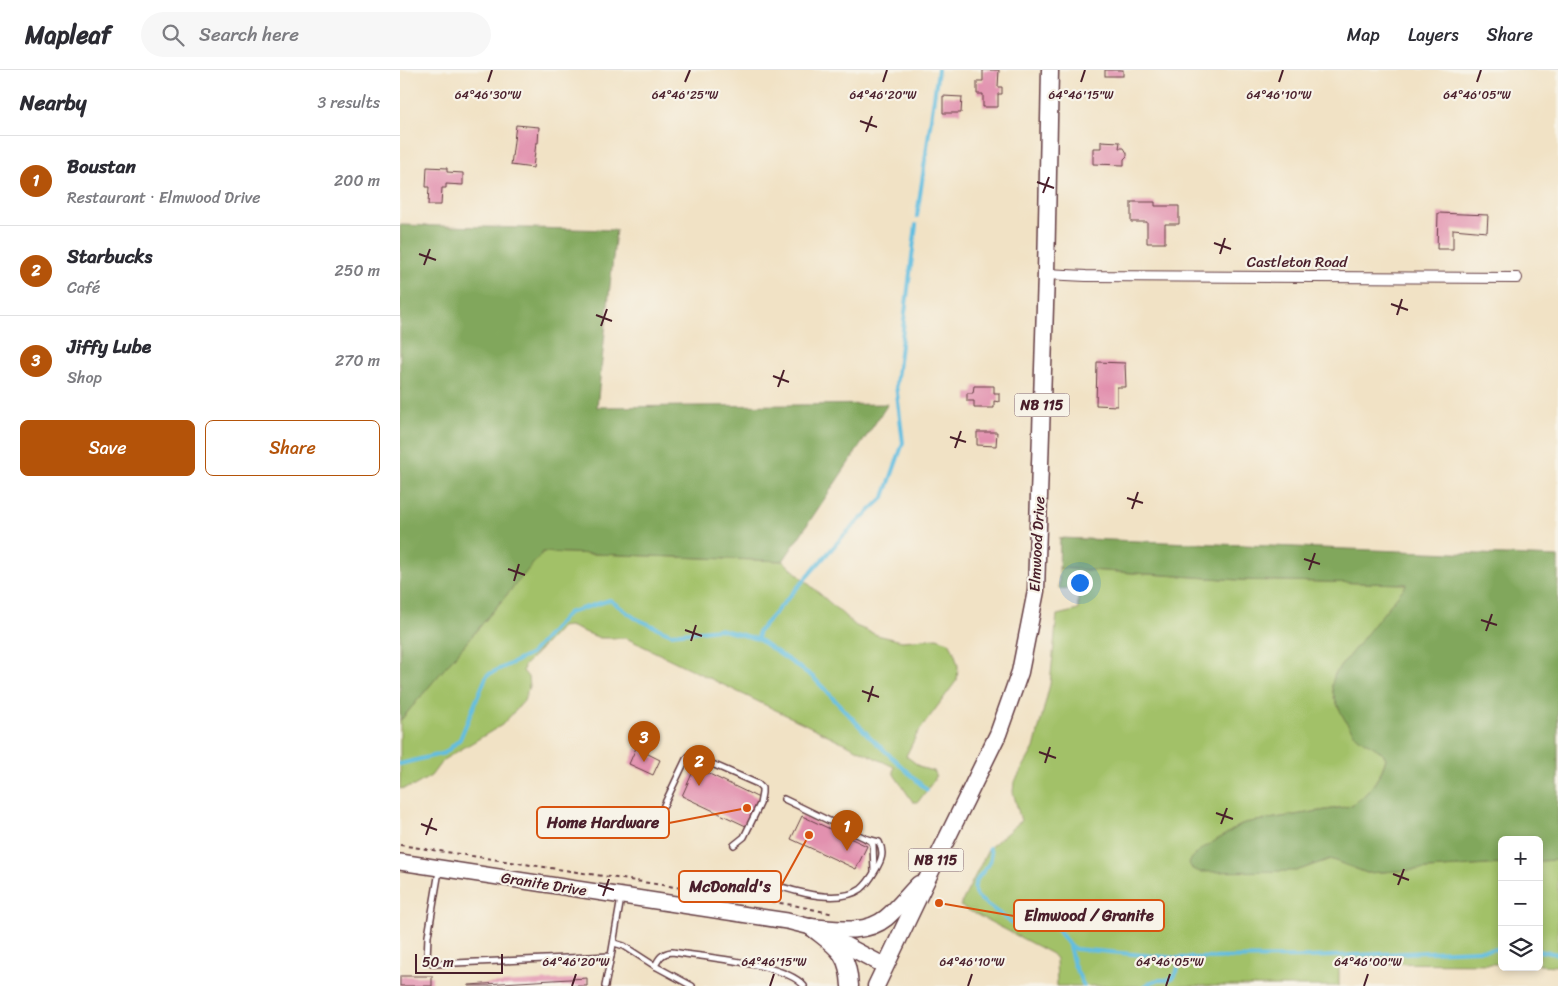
<!DOCTYPE html>
<html lang="en">
<head>
<meta charset="utf-8">
<style>
	:root { --surface:#fff; --page:#f7f7f7; --text:#2b2b33; --muted:#7c7c81; --line:#e1e1e2; --accent:#b45309 }
	body { margin:0; font-family:Sriracha,sans-serif; background:var(--page); color:var(--text) }
	.controls { position:absolute; right:15px; bottom:15px; display:grid; overflow:hidden; border-radius:8px; box-shadow:0 2px 8px #0003 }
	.controls button { width:45px; height:45px; display:grid; place-items:center; padding:0; border:0; border-bottom:1px solid var(--line); background:var(--surface); color:var(--text); font:25px sans-serif }
	.scale { position:absolute; left:15px; bottom:12px; width:88px; box-sizing:border-box; padding-left:5px; border:2px solid #4a1f2b; border-top:0; font-size:14px; line-height:18px; white-space:nowrap; color:#4a1f2b; -webkit-text-stroke:4px #f7f3e8; paint-order:stroke }
	.you { position:absolute; left:679px; top:512px; width:18px; height:18px; margin:-12px; border:4px solid #fff; border-radius:50%; background:#1a73e8; box-shadow:0 0 0 8px #1a73e833 }
	.badge { display:grid; place-items:center; width:32px; height:32px; border-radius:50%; background:var(--accent); color:#fff; font-size:16px; font-weight:700 }
	.pin { position:absolute; translate:-50% -41px; filter:drop-shadow(0 1px 2px #0008) }
	.pin::after { content:''; position:absolute; top:26px; width:18px; height:15px; background:inherit; clip-path:polygon(0 0,100% 0,50% 100%) }
	.list { margin:0; padding:0; list-style:none }
	h2 { display:flex; justify-content:space-between; align-items:center; height:65px; margin:0; padding:0 20px; font-size:21px }
	h2 small { font-size:16px; font-weight:400; color:var(--muted) }
	.list li { display:grid; grid-template-columns:32px 1fr auto; gap:15px; align-items:center; box-sizing:border-box; height:90px; padding:0 20px; border-top:1px solid var(--line) }
	.list b { display:block; font-size:19px; white-space:nowrap }
	.list p { margin:0; font-size:16px; white-space:nowrap; color:var(--muted) }
	.list em { font-size:16px; font-style:normal; color:var(--muted) }
	.actions { display:flex; gap:10px; padding:15px 20px }
	.actions a { flex:1; padding:11px 0; border:1px solid var(--accent); border-radius:8px; text-align:center; font-size:18px; color:var(--accent) }
	.actions .main { background:var(--accent); color:#fff }
	.icon { flex:none; width:28px; height:28px; fill:none; stroke:currentColor; stroke-width:2; stroke-linecap:round; stroke-linejoin:round }
	.map { position:relative; flex:none; width:1158px; height:916px; overflow:hidden }
	header { display:flex; align-items:center; gap:30px; box-sizing:border-box; height:70px; padding:0 25px; background:var(--surface); border-bottom:1px solid var(--line) }
	header strong { font-size:24px }
	nav { display:flex; gap:28px; margin-inline-start:auto; font-size:18px }
	.search { width:350px; height:45px; background:var(--page); display:flex; align-items:center; gap:12px; box-sizing:border-box; padding:0 18px; border-radius:28px; color:var(--muted); font-size:19px }
	main { display:flex }
	aside { flex:1; background:var(--surface) }
	.map>svg:first-child { display:block }
</style>
</head>
<body>
<header>
<strong>Mapleaf</strong>
<div class="search"><svg class="icon" aria-label="search" viewBox="0 0 24 24"><circle cx="10" cy="10" r="6"/><path d="M15 15l6 6"/></svg>Search here</div>
<nav><a>Map</a><a>Layers</a><a>Share</a></nav>
</header>
<main>
<aside>
<h2>Nearby<small>3 results</small></h2>
<ul class="list">
<li><span class="badge">1</span><div><b>Boustan</b><p>Restaurant · Elmwood Drive</p></div><em>200 m</em></li>
<li><span class="badge">2</span><div><b>Starbucks</b><p>Café</p></div><em>250 m</em></li>
<li><span class="badge">3</span><div><b>Jiffy Lube</b><p>Shop</p></div><em>270 m</em></li>
</ul>
<div class="actions"><a class="main">Save</a><a>Share</a></div>
</aside>
<div class="map">
<svg width="1158" height="916" viewBox="0 0 1158 916">
	<rect width="100%" height="100%" fill="#f7f3e8"/>
	<filter id="ink" filterUnits="userSpaceOnUse"><feTurbulence type="fractalNoise" baseFrequency=".02" numOctaves="2"/><feDisplacementMap in="SourceGraphic" scale="10" xChannelSelector="R" yChannelSelector="G"/><feConvolveMatrix kernelMatrix="1 2 1 2 8 2 1 2 1" color-interpolation-filters="sRGB"/></filter>
	<filter id="wash" filterUnits="userSpaceOnUse"><feTurbulence type="fractalNoise" baseFrequency=".0096" numOctaves="4" result="noise"/><feDisplacementMap in="SourceGraphic" scale="20" xChannelSelector="R" yChannelSelector="G"/><feGaussianBlur stdDeviation="1.12" result="paint"/><feColorMatrix in="noise" values="0 0 0 0 0 0 0 0 0 0 0 0 0 0 0 0 0 1.4 0 .05"/><feComposite in="paint" operator="in"/></filter>
	<g filter="url(#wash)">
		<rect width="100%" height="100%" fill="#f1e2c5"/>
		<!-- green -->
		<g fill="#a2c168" stroke="#76704a">
			<path d="M143,482L383,491L456,556L477,565L502,571L537,568L549,572L554,581L558,596L557,610L517,664L506,686L522,698L533,701L536,704L535,709L518,732H513L495,706L493,702L494,697L226,568H200L169,556L161,557L124,596L123,601L128,607L129,616L124,631L102,655L43,690L31,706L14,716L0,719V651Z"/>
			<path d="M659,498L839,510L1008,514L935,603L932,616L934,628L957,666L982,682L986,688C983,703 969,724 956,732C953,735 948,736 945,737L844,753L896,801L930,789L967,803L1102,794V894L939,893V916H657L656,889L652,884L560,836L589,778L621,751L613,722L614,713L634,678L650,614L657,545L678,540V518L659,519Z"/>
			<path d="M1158,790V896L1139,895V791Z"/>
		</g>
		<!-- forest -->
		<g fill="#81a75c" stroke="#666344">
			<path d="M0,155L216,160L197,337L488,334L383,491L143,482L0,651Z"/>
			<path d="M660,468L1158,487V790L1139,791V770H1102V794L967,803L930,789L896,801L800,802L792,799L789,793L792,788L800,780L844,753L945,737C948,736 953,735 956,732C969,724 983,703 986,688C979,677 967,675 958,667C948,659 934,631 932,618C931,614 934,608 935,603L1007,514L839,510L659,498Z"/>
		</g>
		<g fill="none" stroke-linecap="round" stroke-linejoin="round">
			<!-- stream -->
			<g stroke="#62bee0" stroke-width="4">
				<path d="M517,146L538,0"/>
				<path d="M358,569V562L444,465L484,427L503,373L496,315L516,155"/>
				<path d="M0,694L45,683L60,669L87,605L131,584L168,543L210,530L235,548L271,564L319,559L358,569L413,607L469,666L527,720"/>
				<path d="M589,778C600,798 565,806 577,827L616,856L630,853L656,857L669,875L675,879L778,888L908,887L1102,879"/>
				<path d="M669,876L674,895L684,916"/>
				<path d="M1139,881L1158,884"/>
				<path d="M745,916C759,905 765,914 774,907L778,899V888"/>
			</g>
		</g>
		<g id="blocks">
			<!-- building -->
			<g fill="#e291af">
				<path d="M583,0H599L598,17H602V24H598V37H583V24H577V11H583Z"/>
				<rect x="705" y="0" width="18" height="6"/>
				<path d="M543,26L562,27L561,43H543Z"/>
				<path d="M116,55L139,57L138,73H136L133,98L111,95Z"/>
				<path d="M701,71L720,72L719,78H724L727,83V86L724,89V95L693,94V78H701Z"/>
				<path d="M27,97L47,98V102L63,103V115L46,114V118H42L41,135H28L29,117H26Z"/>
				<path d="M731,132H755V136H779V154H765V173H747V152H731Z"/>
				<path d="M1038,143L1088,145L1087,162L1053,159V179H1037Z"/>
				<path d="M697,292L725,293L726,317H717V336L696,335Z"/>
				<path d="M574,316H594V323H599V332L594,331V338H574V331H567V323H573Z"/>
				<path d="M577,362H597L596,376L577,375Z"/>
				<path d="M236,678L260,690L253,705L229,694Z"/>
				<path d="M295,697L361,729L348,757L282,726Z"/>
				<path d="M402,746L467,776L456,799L391,769Z"/>
				<rect x="0" y="906" width="32" height="10"/>
				<path d="M187,908V916H68V915Z"/>
			</g>
		</g>
	</g>
	<g filter="url(#ink)">
		<use href="#blocks" fill-opacity="0" stroke="#633c42" stroke-width="1"/>
		<g fill="none" stroke-linecap="round" stroke-linejoin="round">
			<!-- lane casing -->
			<g stroke="#633c42" stroke-width="8">
				<g id="lane">
					<path d="M384,729L471,771L473,775L474,801"/>
					<path d="M264,735L286,689L289,686H294L358,714L362,718V723L360,734L344,767L334,775"/>
					<path d="M39,801L28,866L27,889L33,894L211,886L221,828"/>
					<path d="M348,805C376,816 434,838 461,819C467,814 471,808 475,801C481,791 485,783 479,772L467,769"/>
					<path d="M214,873L224,876L255,896"/>
					<path d="M205,916L211,886"/>
					<path d="M292,916L255,896C259,888 262,883 272,882C301,887 386,893 404,916"/>
				</g>
			</g>
			<!-- street casing -->
			<g stroke="#633c42" stroke-width="12">
				<path id="street" d="M646,204L686,206L1117,208"/>
			</g>
			<!-- secondary casing -->
			<g stroke="#633c42" stroke-width="18">
				<path id="secondary" d="M0,792L387,851L411,857L485,896"/>
			</g>
			<!-- primary casing -->
			<g stroke="#633c42" stroke-width="19">
				<g id="primary">
					<path d="M411,857C436,859 465,865 486,848C498,838 508,825 519,814"/>
					<path d="M411,857C436,877 448,881 450,916"/>
					<path d="M476,916L529,805L598,664L620,602L636,521L646,204L650,0"/>
				</g>
			</g>
			<!-- path -->
			<path stroke="#633c42" stroke-width="2" stroke-dasharray="4 4" stroke-linecap="butt" d="M0,775L393,835L434,844"/>
			<!-- lane -->
			<use href="#lane" stroke="#fff" stroke-width="5"/>
			<!-- street -->
			<use href="#street" stroke="#fff" stroke-width="10"/>
			<!-- secondary -->
			<use href="#secondary" stroke="#fff" stroke-width="15"/>
			<!-- primary -->
			<use href="#primary" stroke="#fff" stroke-width="16"/>
		</g>
	</g>
	<!-- ticks -->
	<path fill="none" stroke="#4a1f2b" stroke-width="2" d="M88,12L92,0M285,12L290,0M483,12L487,0M681,12L685,0M879,12L883,0M1077,12L1081,0M460,51L477,57M466,62L472,46M637,112L654,118M643,123L649,107M814,173L831,179M19,184L36,190M820,184L825,168M24,195L30,179M991,234L1008,240M196,245L212,251M997,245L1002,229M201,256L207,239M373,306L389,312M378,317L384,300M550,367L566,372M555,378L561,361M727,428L743,433M732,439L738,422M904,489L920,494M108,499L125,505M909,500L915,483M114,511L119,494M1081,550L1097,555M285,560L302,566M1086,561L1092,544M291,571L296,555M462,621L479,627M468,632L473,616M639,682L656,688M645,693L650,677M816,743L833,749M21,754L37,760M821,754L827,738M26,765L32,748M993,804L1009,810M198,815L214,820M998,815L1004,799M203,826L209,809M172,916L176,904M370,916L374,904M568,916L572,904M766,916L770,904M964,916L968,904"/>
	<g text-anchor="middle" stroke-width="4.5" stroke-linejoin="round" paint-order="stroke">
		<!-- shield labels -->
		<g fill="#f7f3e8" stroke="#7e5f64" stroke-width="1">
			<rect x="614.5" y="323.5" width="55" height="23" rx="4"/>
			<rect x="508.5" y="778.5" width="55" height="23" rx="4"/>
		</g>
		<g font-size="14" font-weight="bold" fill="#4a1f2b">
			<text x="642" y="340">NB 115</text>
			<text x="536" y="795">NB 115</text>
		</g>
		<!-- street labels -->
		<g font-size="15" fill="#4a1f2b" stroke="#f7f3e8">
			<text x="897" y="197">Castleton Road</text>
			<text transform="translate(637 474) rotate(-87)" y="5">Elmwood Drive</text>
			<text transform="translate(144 814) rotate(9)" y="5">Granite Drive</text>
		</g>
	</g>
	<g font-size="12" text-anchor="middle" fill="#4a1f2b" stroke="#f7f3e8" stroke-width="4.5" stroke-linejoin="round" paint-order="stroke">
		<text x="88" y="29">64°46'30"W</text>
		<text x="285" y="29">64°46'25"W</text>
		<text x="483" y="29">64°46'20"W</text>
		<text x="681" y="29">64°46'15"W</text>
		<text x="879" y="29">64°46'10"W</text>
		<text x="1077" y="29">64°46'05"W</text>
		<text x="176" y="896">64°46'20"W</text>
		<text x="374" y="896">64°46'15"W</text>
		<text x="572" y="896">64°46'10"W</text>
		<text x="770" y="896">64°46'05"W</text>
		<text x="968" y="896">64°46'00"W</text>
	</g>
	<!-- callouts -->
	<path fill="none" stroke="#d8530f" stroke-width="2" d="M347 738L269 753M409 765L381 816M539 833L614 846"/>
	<g fill="#d8530f" stroke="#f7f3e8" stroke-width="2">
		<circle cx="347" cy="738" r="5"/>
		<circle cx="409" cy="765" r="5"/>
		<circle cx="539" cy="833" r="5"/>
	</g>
	<g fill="#f7f3e8" stroke="#d8530f" stroke-width="2">
		<rect x="137" y="737" width="132" height="31" rx="5"/>
		<rect x="279" y="801" width="102" height="31" rx="5"/>
		<rect x="614" y="830" width="150" height="31" rx="5"/>
	</g>
	<g font-size="16" text-anchor="middle" font-weight="bold" fill="#4a1f2b">
		<text x="203" y="758">Home Hardware</text>
		<text x="330" y="822">McDonald's</text>
		<text x="689" y="851">Elmwood / Granite</text>
	</g>
</svg>
<div class="controls">
<button>+</button>
<button>−</button>
<button><svg class="icon" aria-label="layers" viewBox="0 0 24 24"><path d="M12 4l9 5-9 5-9-5zM3 14l9 5 9-5"/></svg></button>
</div>
<div class="scale">50 m</div>
<div class="you"></div>
<div class="pin badge" style="left:447px;top:781px">1</div>
<div class="pin badge" style="left:299px;top:716px">2</div>
<div class="pin badge" style="left:244px;top:692px">3</div>
</div>
</main>
</body>
</html>
